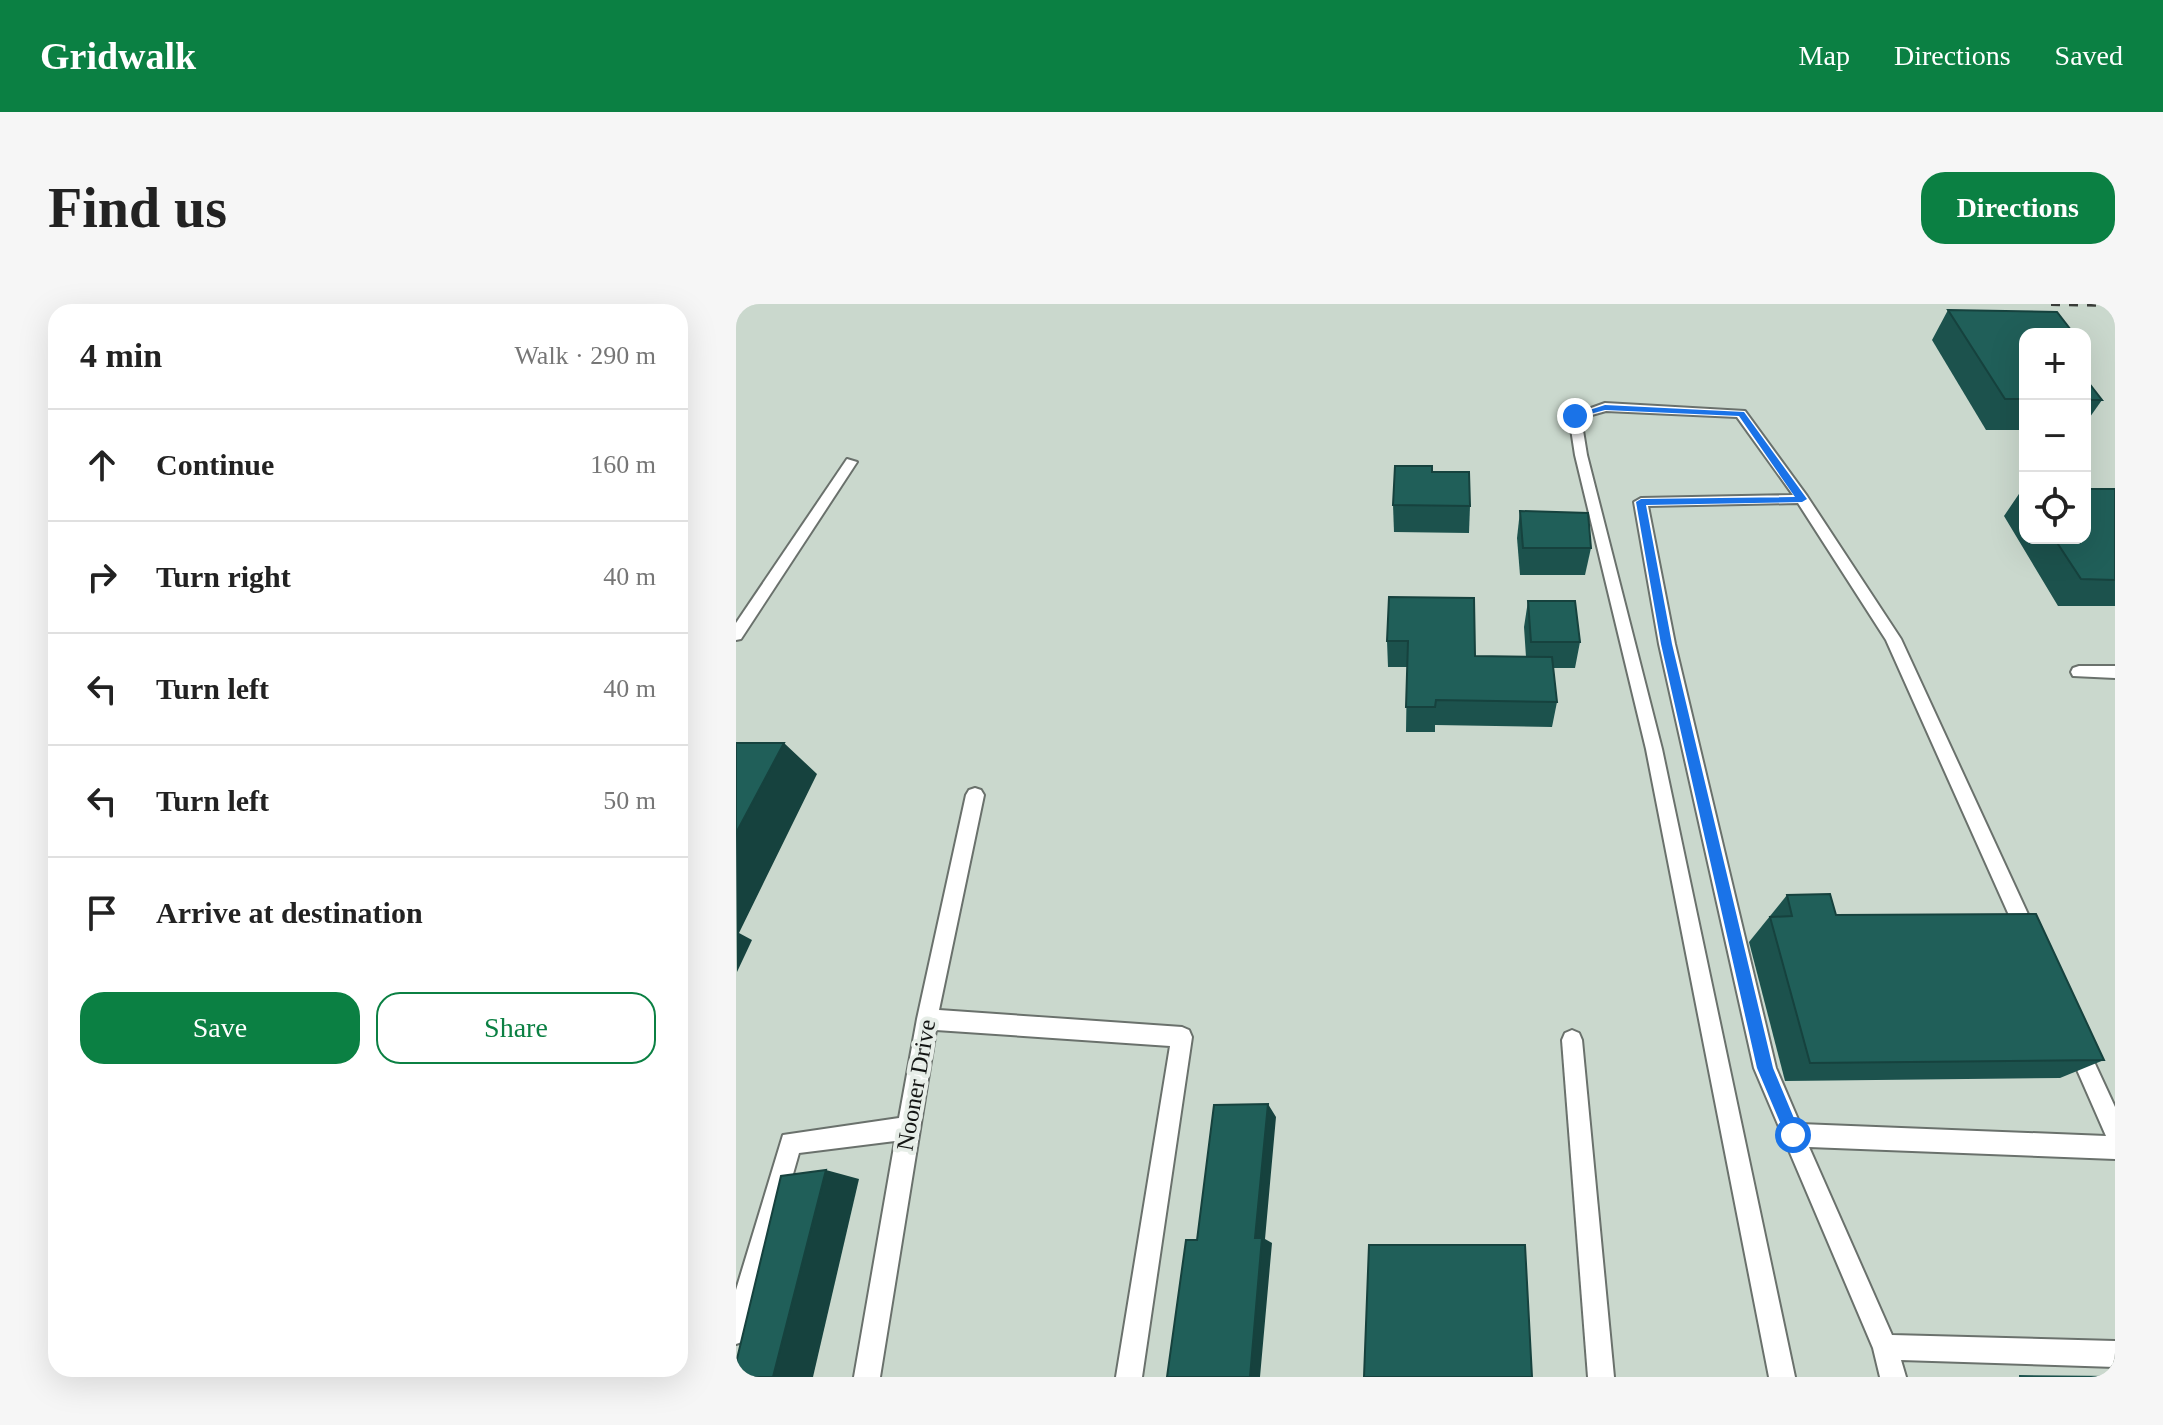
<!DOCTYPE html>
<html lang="en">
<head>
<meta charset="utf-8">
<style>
	:root { --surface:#fff; --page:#f6f6f6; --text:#222; --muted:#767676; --line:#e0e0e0; --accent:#0b8043 }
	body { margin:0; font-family:Georgia,serif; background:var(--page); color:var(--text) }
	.controls { position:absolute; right:24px; top:24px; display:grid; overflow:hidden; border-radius:16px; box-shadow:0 8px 32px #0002 }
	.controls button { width:72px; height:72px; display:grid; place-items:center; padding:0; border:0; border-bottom:2px solid var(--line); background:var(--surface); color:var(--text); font:40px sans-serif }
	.stop { position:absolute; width:24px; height:24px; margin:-18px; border:6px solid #1a73e8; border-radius:50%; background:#fff }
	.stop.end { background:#1a73e8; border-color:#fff; box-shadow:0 2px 8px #0008 }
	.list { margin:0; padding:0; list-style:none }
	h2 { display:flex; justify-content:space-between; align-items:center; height:104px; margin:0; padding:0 32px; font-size:34px }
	h2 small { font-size:26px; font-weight:400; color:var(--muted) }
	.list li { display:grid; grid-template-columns:52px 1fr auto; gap:24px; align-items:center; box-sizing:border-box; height:112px; padding:0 32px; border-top:2px solid var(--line) }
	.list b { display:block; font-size:30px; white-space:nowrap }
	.list em { font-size:26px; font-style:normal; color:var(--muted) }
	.actions { display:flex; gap:16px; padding:24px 32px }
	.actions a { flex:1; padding:18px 0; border:2px solid var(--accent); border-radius:24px; text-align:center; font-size:28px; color:var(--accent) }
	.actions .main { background:var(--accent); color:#fff }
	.icon { flex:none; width:44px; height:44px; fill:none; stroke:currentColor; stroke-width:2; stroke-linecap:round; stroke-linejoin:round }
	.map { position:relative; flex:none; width:1379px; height:1073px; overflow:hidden; border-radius:24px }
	header { display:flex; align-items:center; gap:48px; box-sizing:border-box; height:112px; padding:0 40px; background:var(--accent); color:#fff }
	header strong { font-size:38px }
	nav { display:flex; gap:44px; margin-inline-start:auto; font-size:28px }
	.intro { display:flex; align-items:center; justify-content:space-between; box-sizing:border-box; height:192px; padding:0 48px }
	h1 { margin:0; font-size:56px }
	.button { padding:20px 36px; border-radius:24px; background:var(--accent); color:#fff; font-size:28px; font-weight:700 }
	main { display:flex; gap:48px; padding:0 48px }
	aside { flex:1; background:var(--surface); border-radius:24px; box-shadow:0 8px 32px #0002 }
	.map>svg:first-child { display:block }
</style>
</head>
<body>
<header>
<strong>Gridwalk</strong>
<nav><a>Map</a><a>Directions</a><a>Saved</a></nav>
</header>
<div class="intro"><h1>Find us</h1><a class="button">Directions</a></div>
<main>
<aside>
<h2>4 min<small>Walk · 290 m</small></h2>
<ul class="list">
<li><svg class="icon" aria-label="ahead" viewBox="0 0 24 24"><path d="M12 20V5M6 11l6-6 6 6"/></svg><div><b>Continue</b></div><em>160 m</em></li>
<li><svg class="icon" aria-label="right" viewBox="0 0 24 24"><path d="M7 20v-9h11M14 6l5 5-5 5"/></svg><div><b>Turn right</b></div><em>40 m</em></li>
<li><svg class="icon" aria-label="left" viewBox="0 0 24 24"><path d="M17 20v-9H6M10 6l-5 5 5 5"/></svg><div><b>Turn left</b></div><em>40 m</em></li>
<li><svg class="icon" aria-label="left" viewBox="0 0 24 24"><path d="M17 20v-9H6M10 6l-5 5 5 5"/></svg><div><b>Turn left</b></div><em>50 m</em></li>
<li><svg class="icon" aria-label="arrive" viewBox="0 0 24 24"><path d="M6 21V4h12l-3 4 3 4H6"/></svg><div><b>Arrive at destination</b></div></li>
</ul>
<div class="actions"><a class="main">Save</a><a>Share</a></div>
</aside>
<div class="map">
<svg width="1379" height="1073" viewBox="0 0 1379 1073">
	<rect width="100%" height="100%" fill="#dae1db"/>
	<!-- built -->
	<path fill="#cad8cd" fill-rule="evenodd" d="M0,0H1379V1073H0ZM1289,30H1349V234H1289Z"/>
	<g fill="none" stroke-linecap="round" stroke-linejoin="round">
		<!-- lane casing -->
		<g stroke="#6a716c" stroke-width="4">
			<g id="lane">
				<path d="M869,99L1009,107L1071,192L1165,335L1302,632L1299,638L1292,641L1285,638L1150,336L1062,199L912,202L939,340L1040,764L1064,820L1370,832L1331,743L1334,736L1341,733L1348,736L1379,803V855L1073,843L1156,1031L1379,1037V1063L1165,1056L1170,1073H1144L1137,1044L1018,764L923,340L898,198L905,194L1057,191L1001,113L870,107L845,114L851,151L926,445L1059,1073H1033L910,445L839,151L833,112Z"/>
				<path d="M111,155L121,158L5,335L0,336V319Z"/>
				<path d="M1343,362H1379V374L1337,372L1335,368L1337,364Z"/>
				<path d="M239,484L245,486L248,491L203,706L446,723L453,726L456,733L406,1073H380L434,742L200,726L144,1073H118L159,837L63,849L12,1028L9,1037L0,1040V986L47,831L163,814L181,715L230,491L233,486Z"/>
				<path d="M836,726L843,729L846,736L878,1073H852L826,736L829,729Z"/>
			</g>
		</g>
		<!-- lane -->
		<use href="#lane" fill="#fff" fill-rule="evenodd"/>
		<!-- rail -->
		<path stroke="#383b38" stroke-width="4" stroke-dasharray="9 9" stroke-linecap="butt" d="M1315,0L1379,1"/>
	</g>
	<!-- wall -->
	<g fill="#1c524d">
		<path d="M1212,6L1289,30V126H1250L1196,36Z"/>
		<path d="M1349,74L1366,96L1349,120Z"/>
		<path d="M696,168L734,202L733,229L658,228L657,201Z"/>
		<path d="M1287,184H1289V234H1349L1379,185V302H1322L1268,212Z"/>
		<path d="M784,207L855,244L849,271H784L781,234Z"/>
		<path d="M653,293L739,352L790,353L788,323L792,297L844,338L839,364H817L821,398L816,423L699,421V428H670L671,363H652L651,337Z"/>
		<path d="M1051,591L1100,611L1368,756L1324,774L1049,777L1013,638Z"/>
		<path d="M1283,1071L1379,1072V1073H1283Z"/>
	</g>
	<!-- shaded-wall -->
	<g fill="#16423e">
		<path d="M48,439L81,470L3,629L16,636L1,668L0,529Z"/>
		<path d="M532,800L540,813L529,935L536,939L524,1073H514L519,934Z"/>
		<path d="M90,866L123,875L77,1073H37Z"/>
	</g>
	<!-- building -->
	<g fill="#205f59" stroke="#16423e" stroke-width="2">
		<path d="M1212,6L1321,8L1338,30H1289V95H1269Z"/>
		<path d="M1349,74L1366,96H1349Z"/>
		<path d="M659,162H696V168H733L734,202L657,201Z"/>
		<path d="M1349,185H1379V276L1345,275L1318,234H1349Z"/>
		<path d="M784,207L852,209L855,244H787Z"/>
		<path d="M653,293L738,294L739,352L816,353L821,398L700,396L699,403H670L672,337H651Z"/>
		<path d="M792,297H839L844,338H795Z"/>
		<path d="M0,439H48L0,529Z"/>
		<path d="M1094,590L1100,611L1300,610L1368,756L1074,759L1034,613L1056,612L1051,591Z"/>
		<path d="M532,800L519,934H526L514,1073H431L450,936H461L478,801Z"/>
		<path d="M90,866L37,1073H0V1059L45,872Z"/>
		<path d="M633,941H789L796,1073H628Z"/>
	</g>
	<!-- route -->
	<path fill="#1a73e8" d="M869,101L1008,108L1071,195L1066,198L910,201L936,340L1037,764L1065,831L1057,839L1052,837L1021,764L925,340L900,198L905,195L1059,193L1003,112L869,106L839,114L835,112Z"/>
	<g text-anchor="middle" stroke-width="8" stroke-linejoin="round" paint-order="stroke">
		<!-- street labels -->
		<g font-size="24" fill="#141614" stroke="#e7eee8">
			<text transform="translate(180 781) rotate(-80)" y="8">Nooner Drive</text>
		</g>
	</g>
</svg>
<div class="controls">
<button>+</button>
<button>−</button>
<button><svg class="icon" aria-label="locate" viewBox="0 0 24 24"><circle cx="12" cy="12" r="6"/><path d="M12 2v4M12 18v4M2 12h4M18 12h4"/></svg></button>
</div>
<div class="stop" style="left:1057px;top:831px"></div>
<div class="stop end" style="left:839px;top:112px"></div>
</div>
</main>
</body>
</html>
